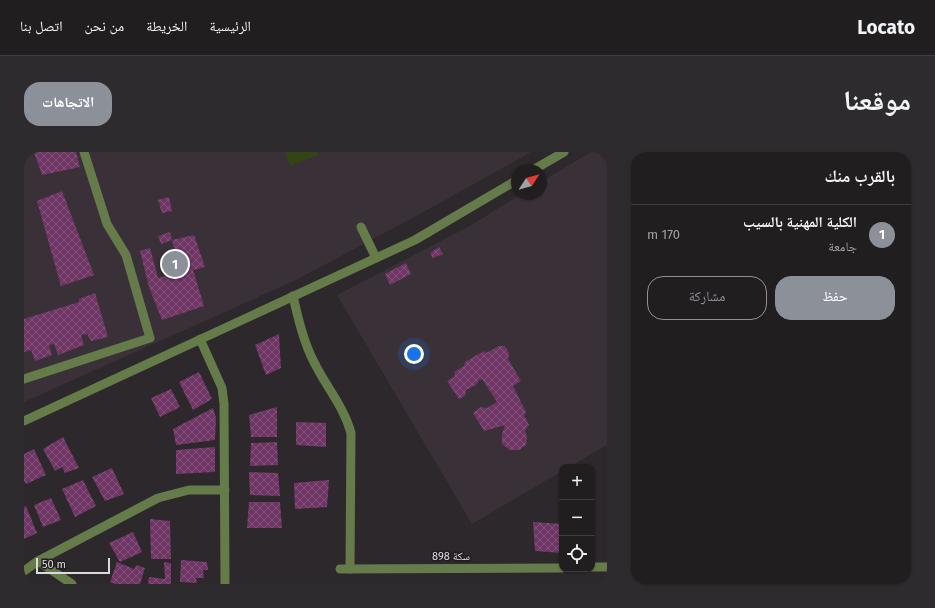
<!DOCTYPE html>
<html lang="ar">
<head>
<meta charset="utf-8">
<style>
	:root { --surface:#211e20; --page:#2d2b2d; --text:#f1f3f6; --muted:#a2a2a5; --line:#3e3c3e; --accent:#8c9099 }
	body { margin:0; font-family:"Fira Sans","Noto Naskh Arabic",sans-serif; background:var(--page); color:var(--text); direction:rtl }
	.controls { position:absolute; right:12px; bottom:12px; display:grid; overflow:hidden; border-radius:8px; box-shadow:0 1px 3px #0004 }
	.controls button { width:36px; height:36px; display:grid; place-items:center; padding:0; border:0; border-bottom:1px solid var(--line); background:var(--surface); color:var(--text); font:20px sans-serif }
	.compass { position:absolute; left:487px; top:12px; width:36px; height:36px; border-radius:50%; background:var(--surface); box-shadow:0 1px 3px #0004; rotate:54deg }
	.scale { position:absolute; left:12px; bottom:10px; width:74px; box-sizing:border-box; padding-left:4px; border:2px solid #dcdadc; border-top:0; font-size:11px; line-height:14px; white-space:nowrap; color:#dcdadc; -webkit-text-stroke:3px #221e21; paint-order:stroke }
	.you { position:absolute; left:390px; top:202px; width:14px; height:14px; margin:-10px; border:3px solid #fff; border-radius:50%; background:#1a73e8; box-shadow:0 0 0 6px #1a73e833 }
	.badge { display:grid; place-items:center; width:26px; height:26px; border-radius:50%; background:var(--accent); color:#fff; font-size:13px; font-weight:700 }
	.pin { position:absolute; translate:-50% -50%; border:2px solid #fff; box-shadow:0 1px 4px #0006 }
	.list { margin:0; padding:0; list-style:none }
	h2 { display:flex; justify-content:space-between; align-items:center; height:52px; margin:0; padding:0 16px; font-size:17px }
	h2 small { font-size:13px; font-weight:400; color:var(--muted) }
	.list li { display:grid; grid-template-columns:26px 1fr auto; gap:12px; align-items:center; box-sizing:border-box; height:60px; padding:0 16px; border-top:1px solid var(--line) }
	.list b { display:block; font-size:15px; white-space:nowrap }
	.list p { margin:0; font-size:13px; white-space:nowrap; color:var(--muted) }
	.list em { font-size:13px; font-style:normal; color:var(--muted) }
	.actions { display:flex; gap:8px; padding:12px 16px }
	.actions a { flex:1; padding:9px 0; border:1px solid var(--accent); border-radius:16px; text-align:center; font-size:14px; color:var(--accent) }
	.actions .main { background:var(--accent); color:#fff }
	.icon { flex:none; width:22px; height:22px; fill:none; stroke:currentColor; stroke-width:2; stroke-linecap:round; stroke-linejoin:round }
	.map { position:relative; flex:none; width:583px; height:432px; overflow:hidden; direction:ltr; border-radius:16px }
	header { display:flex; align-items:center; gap:24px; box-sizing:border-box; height:56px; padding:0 20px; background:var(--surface); border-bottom:1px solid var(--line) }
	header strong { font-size:19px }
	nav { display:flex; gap:22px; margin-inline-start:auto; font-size:14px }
	.intro { display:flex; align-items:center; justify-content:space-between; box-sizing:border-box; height:96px; padding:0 24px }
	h1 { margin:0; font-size:28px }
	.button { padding:10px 18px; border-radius:16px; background:var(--accent); color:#fff; font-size:14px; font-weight:700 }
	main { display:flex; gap:24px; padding:0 24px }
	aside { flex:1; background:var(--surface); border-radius:16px; box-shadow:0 1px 3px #0004 }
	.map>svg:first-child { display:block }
</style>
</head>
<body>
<header>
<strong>Locato</strong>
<nav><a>الرئيسية</a><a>الخريطة</a><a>من نحن</a><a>اتصل بنا</a></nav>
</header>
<div class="intro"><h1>موقعنا</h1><a class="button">الاتجاهات</a></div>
<main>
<aside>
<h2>بالقرب منك<small></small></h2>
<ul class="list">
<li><span class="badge">1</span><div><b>الكلية المهنية بالسيب</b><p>جامعة</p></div><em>170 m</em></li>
</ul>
<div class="actions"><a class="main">حفظ</a><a>مشاركة</a></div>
</aside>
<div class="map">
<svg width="583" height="432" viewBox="0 0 583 432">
	<defs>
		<pattern id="building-cross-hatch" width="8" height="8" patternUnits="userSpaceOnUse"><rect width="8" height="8" fill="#6f3565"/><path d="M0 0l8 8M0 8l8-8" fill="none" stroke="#83527a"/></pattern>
	</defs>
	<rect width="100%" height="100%" fill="#2c282b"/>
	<!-- built -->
	<g fill="#3a3138">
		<path d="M0,0H507L407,56L272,128L0,250Z"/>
		<path d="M567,0H583V293L545,315H538V319L448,372L313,143L444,75L498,42H517V30Z"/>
	</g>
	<!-- pitch -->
	<path fill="#334515" d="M261,0H293L294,3L266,14Z"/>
	<!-- building -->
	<g fill="url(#building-cross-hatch)">
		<path d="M10,0H52L56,15L18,23Z"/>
		<path d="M38,39L70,123L37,134L13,49Z"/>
		<path d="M145,45L148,59L138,61L134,48Z"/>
		<path d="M146,80L148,88L170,83L181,115L169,118L180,154L138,168L125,135L116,99L126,96L134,126L157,120L148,88L137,92L134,84Z"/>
		<path d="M415,95L419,102L409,106L406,101Z"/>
		<path d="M382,111L387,122L366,133L361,122Z"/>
		<path d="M71,141L84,185L67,189L63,182L57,183L60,193L34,203L30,192L25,193L28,203L11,209L7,198L0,200V167L55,150V147Z"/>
		<path d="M255,182L257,216L242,223L231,193Z"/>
		<path d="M475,194H481L485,201L484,207L497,229L489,234L502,260L500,263L505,273L501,278L503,285L502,293L495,298H486L478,292V282L481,273L460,279L449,261L457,255L463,256L473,250L458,227L455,228L452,233L442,238L441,244L435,247L423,229L431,224L430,220L440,214L441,210L460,199L462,201Z"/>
		<path d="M175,220L188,247L169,258L155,230Z"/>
		<path d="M147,237L156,255L136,265L127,246Z"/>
		<path d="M253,255V285H227L225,263Z"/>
		<path d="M189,256L192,266L191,288L152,293L149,277Z"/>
		<path d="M272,270L302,271V295L272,293Z"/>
		<path d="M39,285L55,316L41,321L38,315L31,319L19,297Z"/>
		<path d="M253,290L254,313L226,314L227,291Z"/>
		<path d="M191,295V320L152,322V298Z"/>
		<path d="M10,297L22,323L2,332L0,329V302Z"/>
		<path d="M88,316L100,342L81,349L68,325Z"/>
		<path d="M225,320L254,321L256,344L226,343Z"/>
		<path d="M59,328L72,354L51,365L38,337Z"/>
		<path d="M305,328L303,355L271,357L270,331Z"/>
		<path d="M27,346L37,368L19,375L10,353Z"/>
		<path d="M225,350H256L258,376H223Z"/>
		<path d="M2,354L13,381L0,387V355Z"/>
		<path d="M126,367L146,369L147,407H127Z"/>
		<path d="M509,370L538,372V401L511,399Z"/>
		<path d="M109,380L118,400L96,410L85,391Z"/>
		<path d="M157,408L183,410L184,418H179L180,426H172L173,431L156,430Z"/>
		<path d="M93,410L110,417L113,413L121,416L116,432H91L86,430Z"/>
		<path d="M140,410L147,411V432H124L125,425L141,427Z"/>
	</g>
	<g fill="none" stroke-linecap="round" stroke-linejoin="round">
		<!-- minor -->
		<g stroke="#667b4a" stroke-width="9">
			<path d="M509,18L540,0"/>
			<path d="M337,75L352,106"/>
			<path d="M269,144C274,166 280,192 291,212C303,236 320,255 327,281L326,417"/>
			<path d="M176,187L198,236L200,252L201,432"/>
			<path d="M0,227L126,186L102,103L83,72L60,0"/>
			<path d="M0,269L391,88L493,28"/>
			<path d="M14,409L48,432"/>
			<path d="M568,415H583"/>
			<path d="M316,417L538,416"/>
			<path d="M0,419L14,409L134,346L165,338H201"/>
		</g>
	</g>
	<g text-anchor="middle" stroke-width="3.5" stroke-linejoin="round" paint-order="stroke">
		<!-- street labels -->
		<g font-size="11" fill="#dcdadc" stroke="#221e21">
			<text x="427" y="408">سكة 898</text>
		</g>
	</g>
</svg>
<div class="controls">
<button>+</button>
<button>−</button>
<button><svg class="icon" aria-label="locate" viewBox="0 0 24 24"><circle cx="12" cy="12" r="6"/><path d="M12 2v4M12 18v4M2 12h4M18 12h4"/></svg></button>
</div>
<svg class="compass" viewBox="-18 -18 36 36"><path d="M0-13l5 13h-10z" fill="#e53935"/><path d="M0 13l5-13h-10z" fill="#a2a2a5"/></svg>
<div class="scale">50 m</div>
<div class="you"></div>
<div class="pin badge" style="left:151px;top:112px">1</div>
</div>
</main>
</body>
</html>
